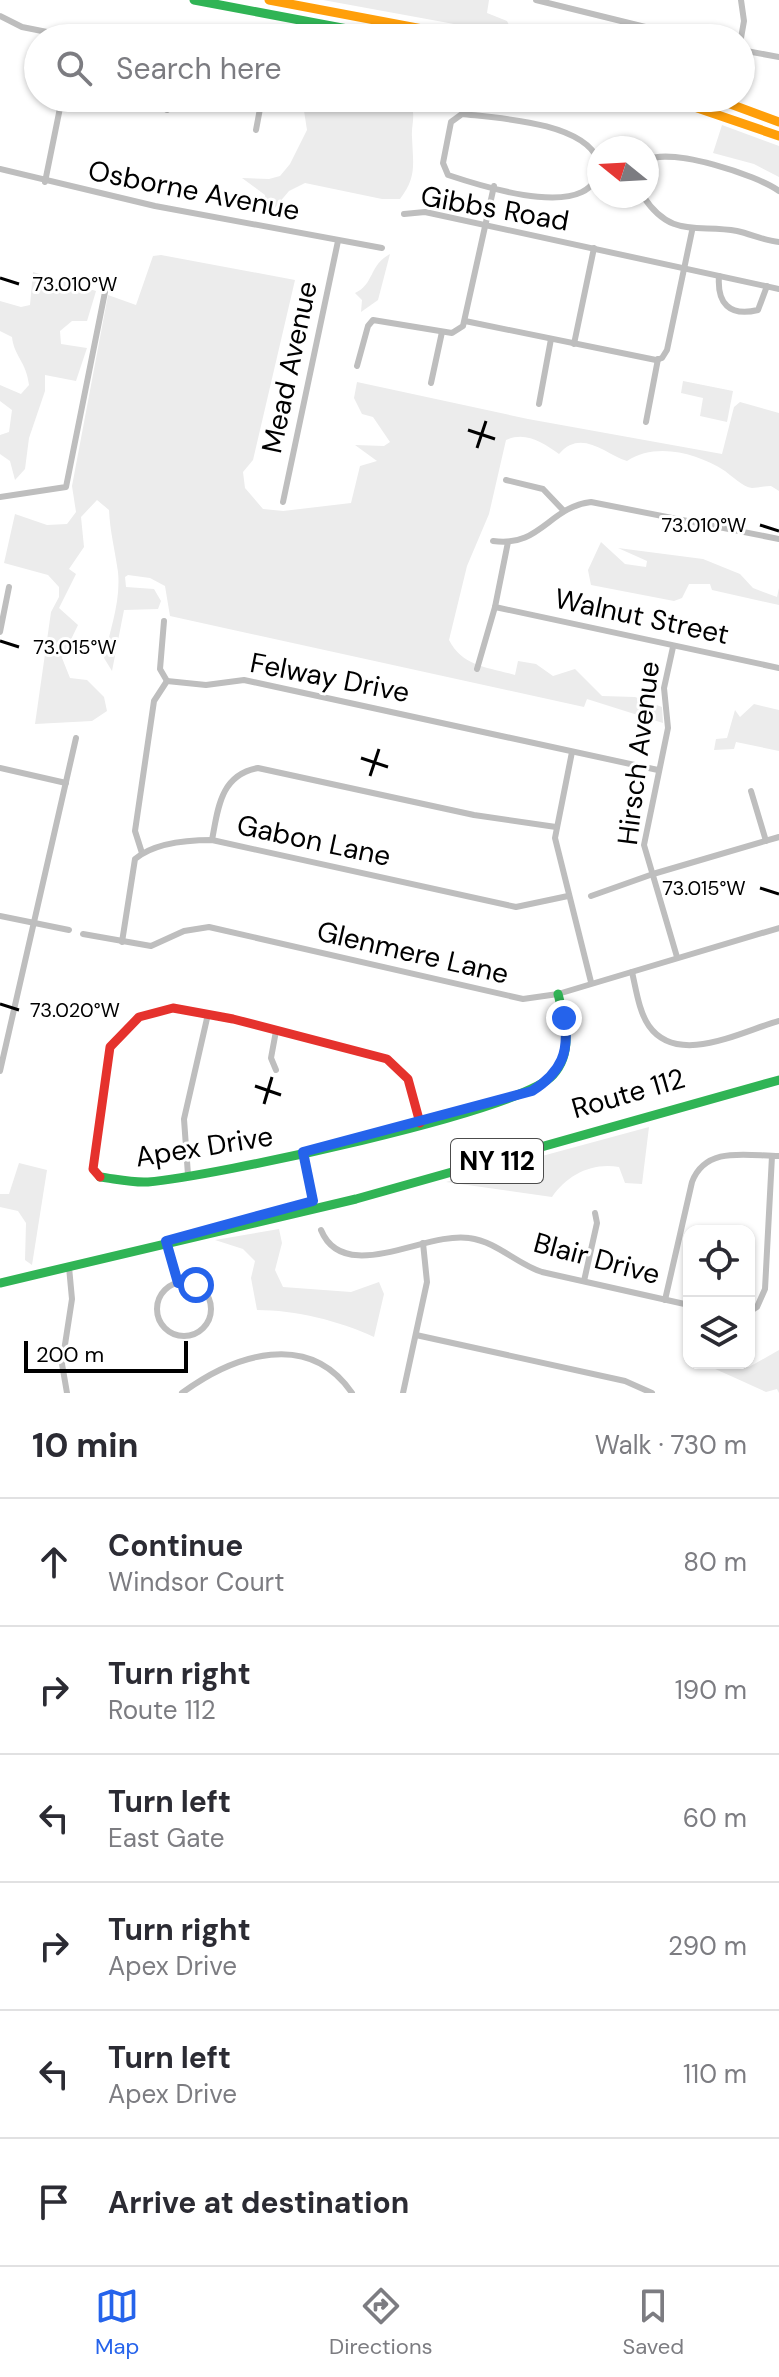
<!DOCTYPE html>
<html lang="en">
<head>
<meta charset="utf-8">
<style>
	:root { --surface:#fff; --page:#f2f2f3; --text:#2b2b33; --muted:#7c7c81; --line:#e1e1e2; --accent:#2563eb }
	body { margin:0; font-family:"DM Sans",sans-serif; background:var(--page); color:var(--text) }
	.controls { position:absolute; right:24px; bottom:24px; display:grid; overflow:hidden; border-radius:16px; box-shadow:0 2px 6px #0004 }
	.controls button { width:72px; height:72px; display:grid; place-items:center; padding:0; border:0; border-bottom:2px solid var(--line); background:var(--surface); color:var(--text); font:40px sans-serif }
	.compass { position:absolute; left:587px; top:136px; width:72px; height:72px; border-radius:50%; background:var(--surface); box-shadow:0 2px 6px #0004; rotate:288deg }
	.scale { position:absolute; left:24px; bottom:20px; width:164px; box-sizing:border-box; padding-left:8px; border:4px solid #000; border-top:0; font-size:22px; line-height:28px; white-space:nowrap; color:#000; -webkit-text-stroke:6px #fff; paint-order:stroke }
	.stop { position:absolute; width:24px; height:24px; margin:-18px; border:6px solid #2563eb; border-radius:50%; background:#fff }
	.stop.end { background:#2563eb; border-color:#fff; box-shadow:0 2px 8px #0008 }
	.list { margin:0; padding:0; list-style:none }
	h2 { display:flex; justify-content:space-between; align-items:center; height:104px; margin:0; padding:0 32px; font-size:34px }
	h2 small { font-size:26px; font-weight:400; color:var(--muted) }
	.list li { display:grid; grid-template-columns:52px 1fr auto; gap:24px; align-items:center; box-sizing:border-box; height:128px; padding:0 32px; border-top:2px solid var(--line) }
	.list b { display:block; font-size:30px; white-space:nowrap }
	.list p { margin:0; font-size:26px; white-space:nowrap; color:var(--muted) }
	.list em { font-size:26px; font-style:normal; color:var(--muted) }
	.icon { flex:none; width:44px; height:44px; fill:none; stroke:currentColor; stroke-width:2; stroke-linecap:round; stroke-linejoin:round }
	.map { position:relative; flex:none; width:779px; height:1393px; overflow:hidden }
	.search { position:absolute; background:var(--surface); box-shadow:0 2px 6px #0004; left:24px; right:24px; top:24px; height:88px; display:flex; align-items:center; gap:20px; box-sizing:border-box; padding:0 28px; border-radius:44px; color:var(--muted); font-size:30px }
	.sheet { height:872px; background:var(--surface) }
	nav { display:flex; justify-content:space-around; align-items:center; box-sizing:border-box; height:112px; border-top:2px solid var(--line); background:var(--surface); font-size:22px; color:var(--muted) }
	nav a { display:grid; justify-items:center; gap:4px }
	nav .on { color:var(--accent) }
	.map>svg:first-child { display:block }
</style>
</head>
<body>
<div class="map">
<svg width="779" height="1393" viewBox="0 0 779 1393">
	<rect width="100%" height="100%" fill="#fff"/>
	<!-- green -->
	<g fill="#ececec">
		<path d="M323,0H489L487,13L507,21L514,35Z"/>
		<path d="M302,98H377L392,104L411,105C416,117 411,125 412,137C413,164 417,177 400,199H382L305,183L289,191L268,216L265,213V195L242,178L269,179L280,176L290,164L307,130Z"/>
		<path d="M722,125L779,146V177L754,164L713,153Z"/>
		<path d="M390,254L378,300L361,312L362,300L355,293C374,285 369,265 390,254Z"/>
		<path d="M161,255L295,280L253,460L243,472L245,488L263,509L283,511L351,503L360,466L377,461L355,445L384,446L390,442L373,417L362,414L354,398L357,382L528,419L722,454L734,407L740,402L779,413V491L771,486C765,486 757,488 752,488C743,487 732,476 725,471C697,453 656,442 627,461C605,454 581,428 559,454C543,443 526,431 506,440L489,514L467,566L449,640C463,667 488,667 515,675L518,661L536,664L553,676L575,669L602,696L635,697L662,707L663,723L587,699L584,707L170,616L165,586L150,578L128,575L125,577L126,587L154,589L161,601L158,609L124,610L112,671L104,658C110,630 121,601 118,572C115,550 110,532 109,510L97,500L81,517L84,547L69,569L76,574L59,608L78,625L62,658L70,678L87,680L104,697L107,711L92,721L35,724L51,612L59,597V587L48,575L4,563L15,514L47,525L67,524L76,512L72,486L108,295L136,305L153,256Z"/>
		<path d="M33,272L96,291L87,321H72L60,331L61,344L87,348L76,381L45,375V391L29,438L25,469L15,480L10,461L0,454V435L9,432L12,410L0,401V385L21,394L29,385C26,361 14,356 12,337L0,331V301L21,307L30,305Z"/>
		<path d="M683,381L733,391L727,422L700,416L703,398L681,393Z"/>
		<path d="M601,542L625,564L646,567L647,561L618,548L703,559L740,574L753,588L777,597L779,588V605L712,590L710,584H689L682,598L674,601L591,585L588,570Z"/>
		<path d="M754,704L779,710V751L736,742L734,749L714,750L716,739L727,738L735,710L740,717Z"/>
		<path d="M649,1127L642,1184L625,1183L619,1167C592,1162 567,1175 552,1197L446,1182Z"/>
		<path d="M19,1163L47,1170L32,1265L25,1260L26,1223L18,1211L0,1207V1194H9Z"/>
		<path d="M279,1229L282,1243L275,1270L283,1287L351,1292L379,1282L384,1294L374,1337C340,1321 295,1310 257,1310L251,1278L255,1261L243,1249L215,1240Z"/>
		<path d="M779,1350V1393L777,1389L766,1392L702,1363L749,1367Z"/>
	</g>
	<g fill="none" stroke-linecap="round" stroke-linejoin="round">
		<!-- street -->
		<g stroke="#bebebe" stroke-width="6">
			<path d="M536,0L690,38"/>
			<path d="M0,16L22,27L77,38"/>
			<path d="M741,38L744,21L741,0"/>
			<path d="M741,50L779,57"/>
			<path d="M164,98L167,110"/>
			<path d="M462,114C497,118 583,122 598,160C604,227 481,186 448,175L443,163L451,122Z"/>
			<path d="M256,130L262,98"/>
			<path d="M647,160C671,147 757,175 779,191"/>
			<path d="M0,169L155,206L382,248"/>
			<path d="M45,182L62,98"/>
			<path d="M643,196C671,239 697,224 737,231C751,234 765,241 779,242"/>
			<path d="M404,214L425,212L779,289"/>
			<path d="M719,276C717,303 729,317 758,310L767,286"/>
			<path d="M465,321L656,360L662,358L667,350L692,231"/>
			<path d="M574,344L594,248"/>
			<path d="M357,366L368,326L373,320L452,333L463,326L494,186"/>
			<path d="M431,383L442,332"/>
			<path d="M539,404L551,339"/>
			<path d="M646,422L658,359"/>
			<path d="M506,480L543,489L563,510"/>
			<path d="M0,497L66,487L106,287"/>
			<path d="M283,502L338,241"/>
			<path d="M493,541C540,548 549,507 591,502L779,539"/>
			<path d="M495,607L779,668"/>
			<path d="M164,621L160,669L167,681"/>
			<path d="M0,632L9,587"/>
			<path d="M673,647L664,688L668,728L644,845L677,957"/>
			<path d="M477,669L495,607L508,542"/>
			<path d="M572,752L555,838L591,982"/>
			<path d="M0,768L66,783"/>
			<path d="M751,791L766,841"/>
			<path d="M212,840C218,809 220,775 258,768L474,815L556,827"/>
			<path d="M142,853L135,831L154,701L167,681L206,685L244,680L658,770"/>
			<path d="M591,896L653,874L779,837"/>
			<path d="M0,916L69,930"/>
			<path d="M83,934L151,946L184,931L209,927L523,999L558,994L779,928"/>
			<path d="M122,942L135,859C154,843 188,840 212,840L516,907L568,896"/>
			<path d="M632,972C636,989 639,1012 649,1026C678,1067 742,1031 779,1021"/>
			<path d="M276,1070L271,1058L276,1031"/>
			<path d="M0,1071L76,738"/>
			<path d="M303,1152L315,1208"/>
			<path d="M188,1175L184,1119L208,1014"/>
			<path d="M321,1230C344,1286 426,1231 469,1238C498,1242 516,1264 542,1272L689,1305"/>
			<path d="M166,1241L178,1283"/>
			<path d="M584,1281L597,1223L595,1213"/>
			<circle cx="184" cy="1309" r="27"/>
			<path d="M665,1300L692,1182C706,1145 748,1156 779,1156"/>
			<path d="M749,1312L757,1307L765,1289L772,1156"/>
			<path d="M416,1335L625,1381L652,1393"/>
			<path d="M67,1393L62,1364L72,1299L69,1267"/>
			<path d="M182,1393C235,1354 309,1330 352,1393"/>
			<path d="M403,1393L427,1282L423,1243"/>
		</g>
		<!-- fast -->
		<g stroke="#30b455" stroke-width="9">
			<path d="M194,0L395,38"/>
			<path d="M100,1177C116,1179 132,1183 148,1182C209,1177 520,1112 553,1075C574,1052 565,1021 558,994"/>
			<path d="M0,1283L356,1199L779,1080"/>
		</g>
		<!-- slow -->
		<g stroke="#ff9f0a" stroke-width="9">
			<path d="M269,0L470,38"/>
			<path d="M668,98L779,136"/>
			<path d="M714,98L779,122"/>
		</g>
		<!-- jam -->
		<path stroke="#e5322d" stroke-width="9" d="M100,1177L93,1169L110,1047L139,1017L173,1008L233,1019L387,1059L408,1079L420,1123"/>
	</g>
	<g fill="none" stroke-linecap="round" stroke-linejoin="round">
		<!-- route -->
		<path stroke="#2563eb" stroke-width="10" d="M196,1285L178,1283L166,1241L313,1201L303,1152L532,1091C562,1072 570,1051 564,1018"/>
	</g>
	<!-- ticks -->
	<path fill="none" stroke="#000" stroke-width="3" d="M0,278L19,284M468,430L495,439M477,448L486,421M760,525L779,531M0,641L19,647M361,758L388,767M370,776L379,749M760,888L779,894M0,1004L19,1010M255,1086L281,1095M264,1104L272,1077"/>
	<g text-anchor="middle" stroke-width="6" stroke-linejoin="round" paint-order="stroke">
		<!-- shield labels -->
		<rect fill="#fff" stroke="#4c4c4c" stroke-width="2" x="451" y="1139" width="92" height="44" rx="6"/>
		<g font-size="26" font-weight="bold" fill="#000">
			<text x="497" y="1170">NY 112</text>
		</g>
		<!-- street labels -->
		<g font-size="28" fill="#000" stroke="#fff">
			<text transform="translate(194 190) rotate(11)" y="10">Osborne Avenue</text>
			<text transform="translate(495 208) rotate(10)" y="10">Gibbs Road</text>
			<text transform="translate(289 367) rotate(-78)" y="10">Mead Avenue</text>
			<text transform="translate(642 616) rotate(12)" y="10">Walnut Street</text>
			<text transform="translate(330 677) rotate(11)" y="10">Felway Drive</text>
			<text transform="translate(638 753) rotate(-83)" y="10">Hirsch Avenue</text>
			<text transform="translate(314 840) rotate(12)" y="10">Gabon Lane</text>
			<text transform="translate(413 952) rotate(13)" y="10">Glenmere Lane</text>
			<text transform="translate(628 1093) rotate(-16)" y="10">Route 112</text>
			<text transform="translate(204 1146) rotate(-9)" y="10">Apex Drive</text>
			<text transform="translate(597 1258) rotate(15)" y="10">Blair Drive</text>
		</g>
	</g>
	<g font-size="20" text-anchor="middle" fill="#000" stroke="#fff" stroke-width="6" stroke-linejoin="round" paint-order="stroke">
		<text x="75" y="291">73.010°W</text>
		<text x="704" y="532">73.010°W</text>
		<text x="75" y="654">73.015°W</text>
		<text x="704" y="895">73.015°W</text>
		<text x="75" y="1017">73.020°W</text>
	</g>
</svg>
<div class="controls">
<button><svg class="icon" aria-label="locate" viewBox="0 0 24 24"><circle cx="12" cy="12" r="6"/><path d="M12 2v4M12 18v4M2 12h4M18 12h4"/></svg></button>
<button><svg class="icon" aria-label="layers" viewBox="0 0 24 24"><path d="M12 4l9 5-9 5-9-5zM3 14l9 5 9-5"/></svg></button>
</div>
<svg class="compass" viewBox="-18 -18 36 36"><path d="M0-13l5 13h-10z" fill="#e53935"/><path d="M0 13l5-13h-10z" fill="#7c7c81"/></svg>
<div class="scale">200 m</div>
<div class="stop" style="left:196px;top:1285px"></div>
<div class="stop end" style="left:564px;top:1018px"></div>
<div class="search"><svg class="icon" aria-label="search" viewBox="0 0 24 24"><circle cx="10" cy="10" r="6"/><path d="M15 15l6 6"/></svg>Search here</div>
</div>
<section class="sheet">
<h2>10 min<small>Walk · 730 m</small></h2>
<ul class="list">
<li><svg class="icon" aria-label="ahead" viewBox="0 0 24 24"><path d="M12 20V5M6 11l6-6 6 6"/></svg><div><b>Continue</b><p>Windsor Court</p></div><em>80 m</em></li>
<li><svg class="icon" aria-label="right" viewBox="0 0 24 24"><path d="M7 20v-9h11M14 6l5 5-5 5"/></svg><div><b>Turn right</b><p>Route 112</p></div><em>190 m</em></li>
<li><svg class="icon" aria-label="left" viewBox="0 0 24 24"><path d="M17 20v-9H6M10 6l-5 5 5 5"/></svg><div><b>Turn left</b><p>East Gate</p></div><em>60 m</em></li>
<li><svg class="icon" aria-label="right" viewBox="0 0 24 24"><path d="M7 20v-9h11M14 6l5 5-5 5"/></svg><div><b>Turn right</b><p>Apex Drive</p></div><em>290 m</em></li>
<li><svg class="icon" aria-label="left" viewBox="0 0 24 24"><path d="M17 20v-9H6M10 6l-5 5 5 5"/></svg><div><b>Turn left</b><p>Apex Drive</p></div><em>110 m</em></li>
<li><svg class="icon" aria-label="arrive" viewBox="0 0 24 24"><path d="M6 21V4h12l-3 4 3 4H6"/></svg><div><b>Arrive at destination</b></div></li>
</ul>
</section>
<nav>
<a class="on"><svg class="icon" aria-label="map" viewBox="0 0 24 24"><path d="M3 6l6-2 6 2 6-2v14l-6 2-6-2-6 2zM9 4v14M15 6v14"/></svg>Map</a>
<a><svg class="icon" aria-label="directions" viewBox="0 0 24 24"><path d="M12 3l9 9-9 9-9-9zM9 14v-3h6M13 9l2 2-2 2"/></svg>Directions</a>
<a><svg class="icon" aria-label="saved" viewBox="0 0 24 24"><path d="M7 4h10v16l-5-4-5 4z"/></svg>Saved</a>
</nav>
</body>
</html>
